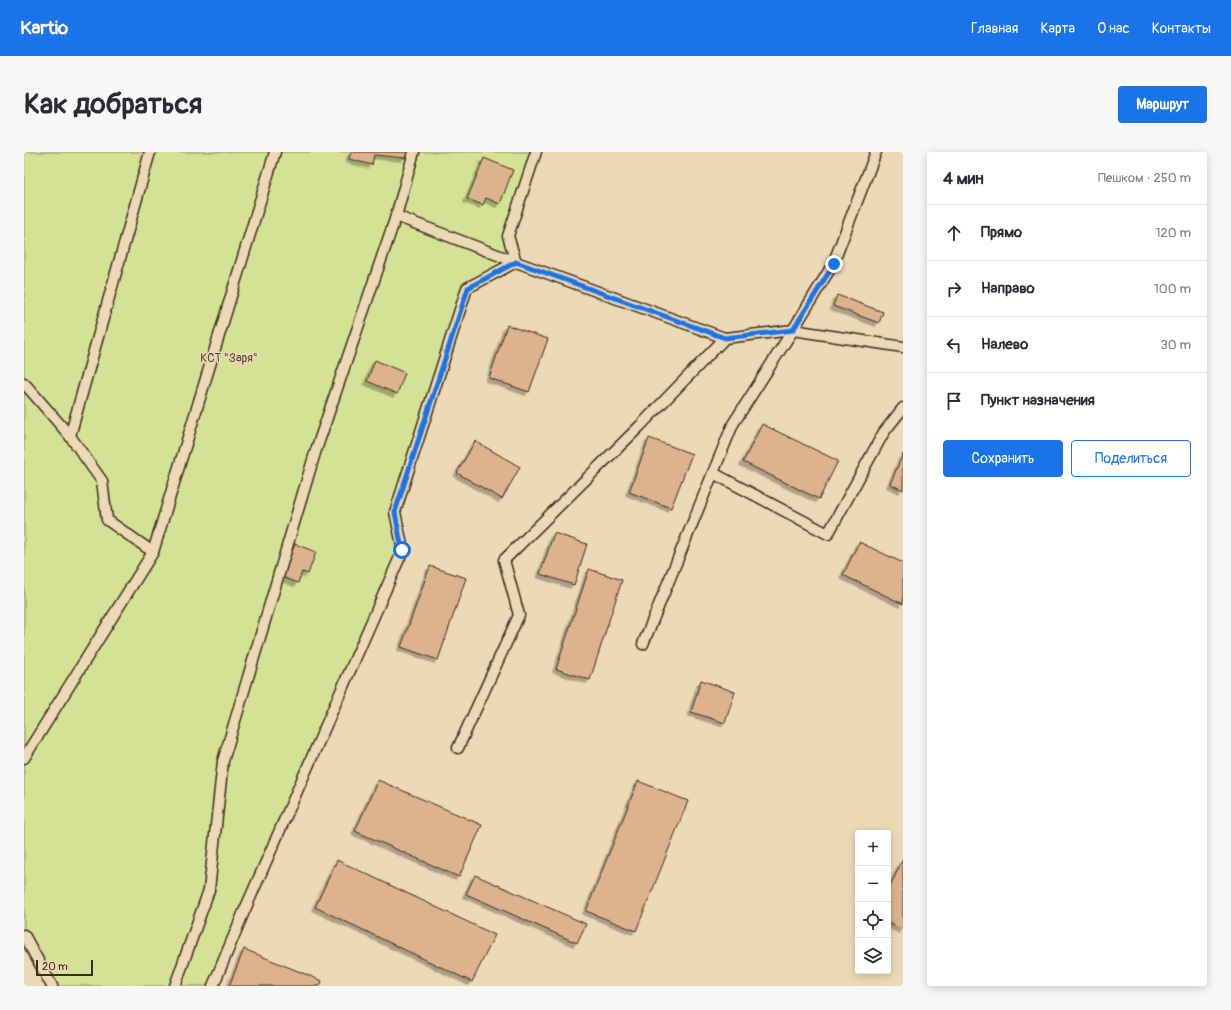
<!DOCTYPE html>
<html lang="ru">
<head>
<meta charset="utf-8">
<style>
	:root { --surface:#fff; --page:#f7f7f7; --text:#2b2b33; --muted:#7c7c81; --line:#e1e1e2; --accent:#1a73e8 }
	body { margin:0; font-family:Pangolin,sans-serif; background:var(--page); color:var(--text) }
	.controls { position:absolute; right:12px; bottom:12px; display:grid; overflow:hidden; border-radius:4px; box-shadow:0 2px 10px #0003 }
	.controls button { width:36px; height:36px; display:grid; place-items:center; padding:0; border:0; border-bottom:1px solid var(--line); background:var(--surface); color:var(--text); font:20px sans-serif }
	.scale { position:absolute; left:12px; bottom:10px; width:57px; box-sizing:border-box; padding-left:4px; border:2px solid #3b2a1e; border-top:0; font-size:11px; line-height:14px; white-space:nowrap; color:#3b2a1e; -webkit-text-stroke:3px #ecd9b6; paint-order:stroke }
	.stop { position:absolute; width:12px; height:12px; margin:-9px; border:3px solid #1a73e8; border-radius:50%; background:#fff }
	.stop.end { background:#1a73e8; border-color:#fff; box-shadow:0 1px 4px #0008 }
	.list { margin:0; padding:0; list-style:none }
	h2 { display:flex; justify-content:space-between; align-items:center; height:52px; margin:0; padding:0 16px; font-size:17px }
	h2 small { font-size:13px; font-weight:400; color:var(--muted) }
	.list li { display:grid; grid-template-columns:26px 1fr auto; gap:12px; align-items:center; box-sizing:border-box; height:56px; padding:0 16px; border-top:1px solid var(--line) }
	.list b { display:block; font-size:15px; white-space:nowrap }
	.list em { font-size:13px; font-style:normal; color:var(--muted) }
	.actions { display:flex; gap:8px; padding:12px 16px }
	.actions a { flex:1; padding:9px 0; border:1px solid var(--accent); border-radius:4px; text-align:center; font-size:14px; color:var(--accent) }
	.actions .main { background:var(--accent); color:#fff }
	.icon { flex:none; width:22px; height:22px; fill:none; stroke:currentColor; stroke-width:2; stroke-linecap:round; stroke-linejoin:round }
	.map { position:relative; flex:none; width:879px; height:834px; overflow:hidden; border-radius:4px }
	header { display:flex; align-items:center; gap:24px; box-sizing:border-box; height:56px; padding:0 20px; background:var(--accent); color:#fff }
	header strong { font-size:19px }
	nav { display:flex; gap:22px; margin-inline-start:auto; font-size:14px }
	.intro { display:flex; align-items:center; justify-content:space-between; box-sizing:border-box; height:96px; padding:0 24px }
	h1 { margin:0; font-size:28px }
	.button { padding:10px 18px; border-radius:4px; background:var(--accent); color:#fff; font-size:14px; font-weight:700 }
	main { display:flex; gap:24px; padding:0 24px }
	aside { flex:1; background:var(--surface); border-radius:4px; box-shadow:0 2px 10px #0003 }
	.map>svg:first-child { display:block }
</style>
</head>
<body>
<header>
<strong>Kartio</strong>
<nav><a>Главная</a><a>Карта</a><a>О нас</a><a>Контакты</a></nav>
</header>
<div class="intro"><h1>Как добраться</h1><a class="button">Маршрут</a></div>
<main>
<div class="map">
<svg width="879" height="834" viewBox="0 0 879 834">
	<defs>
		<filter id="shadow"><feDropShadow dx="-3.5" dy="3.5" stdDeviation="0" flood-color="#0004"/></filter>
	</defs>
	<rect width="100%" height="100%" fill="#ecd9b6"/>
	<filter id="ink" filterUnits="userSpaceOnUse"><feTurbulence type="fractalNoise" baseFrequency=".025" numOctaves="2"/><feDisplacementMap in="SourceGraphic" scale="8" xChannelSelector="R" yChannelSelector="G"/><feConvolveMatrix kernelMatrix="1 2 1 2 8 2 1 2 1" color-interpolation-filters="sRGB"/></filter>
	<g filter="url(#ink)">
		<!-- green -->
		<path fill="#d4e295" stroke="#88865a" d="M0,0H512L484,84L492,110L443,136L371,360L379,398L189,834H28L0,783Z"/>
		<!-- building -->
		<g fill="#dcb38d" stroke="#3b2a1e" filter="url(#shadow)">
			<path d="M327,0H383L381,6L350,3L348,13L325,7Z"/>
			<path d="M460,6L489,18L476,52L462,46L459,53L443,47Z"/>
			<path d="M813,143L859,160L855,171L809,154Z"/>
			<path d="M483,173L524,187L505,240L465,226Z"/>
			<path d="M351,208L381,221L373,242L343,229Z"/>
			<path d="M738,272L814,309L795,347L719,310Z"/>
			<path d="M625,286L668,302L647,356L605,340Z"/>
			<path d="M451,289L496,315L478,347L433,321Z"/>
			<path d="M879,302V338L866,332Z"/>
			<path d="M530,381L563,392L550,433L516,422Z"/>
			<path d="M835,390L879,411V452L819,423Z"/>
			<path d="M271,392L292,400L284,422L278,420L274,431L258,425Z"/>
			<path d="M406,414L442,426L414,508L377,495Z"/>
			<path d="M565,417L598,428L566,528L532,517Z"/>
			<path d="M677,528L711,540L701,571L667,560Z"/>
			<path d="M354,628L458,673L435,725L331,679Z"/>
			<path d="M614,629L664,649L612,779L562,759Z"/>
			<path d="M879,707V778L864,771V738Z"/>
			<path d="M313,708L471,783L448,830L291,755Z"/>
			<path d="M451,723L562,772L553,791L442,742Z"/>
			<path d="M220,797L298,829L296,834H205Z"/>
		</g>
		<g fill="none" stroke-linecap="round" stroke-linejoin="round">
			<!-- service casing -->
			<g stroke="#3b2a1e" stroke-width="13">
				<g id="service">
					<path d="M372,64L492,110L701,186"/>
					<path d="M492,110L484,84L512,0"/>
					<path d="M0,231L46,284L78,329L83,368L129,400"/>
					<path d="M46,284L126,0"/>
					<path d="M689,321L804,382L860,280L879,256"/>
					<path d="M619,492L709,272L769,178L879,195"/>
					<path d="M434,596L495,463L480,408L616,274L701,186L769,178L809,112L852,0"/>
					<path d="M0,606L129,400L251,0"/>
					<path d="M0,783L28,834"/>
					<path d="M151,834L185,738L199,609L291,301L372,64L390,0"/>
					<path d="M189,834L219,762L379,398L371,360L443,136L492,110"/>
				</g>
			</g>
			<!-- service -->
			<use href="#service" stroke="#ecd9b6" stroke-width="10"/>
		</g>
	</g>
	<g fill="none" stroke-linecap="round" stroke-linejoin="round" filter="url(#ink)">
		<!-- route -->
		<path stroke="#1a73e8" stroke-width="5" d="M378,398L371,360L444,136L492,110L701,186L769,178L810,112"/>
	</g>
	<g text-anchor="middle" stroke-width="3" stroke-linejoin="round" paint-order="stroke">
		<!-- park labels -->
		<g font-size="12" fill="#524630" stroke="#ecd9b6">
			<text x="205" y="210">КСТ "Заря"</text>
		</g>
	</g>
</svg>
<div class="controls">
<button>+</button>
<button>−</button>
<button><svg class="icon" aria-label="locate" viewBox="0 0 24 24"><circle cx="12" cy="12" r="6"/><path d="M12 2v4M12 18v4M2 12h4M18 12h4"/></svg></button>
<button><svg class="icon" aria-label="layers" viewBox="0 0 24 24"><path d="M12 4l9 5-9 5-9-5zM3 14l9 5 9-5"/></svg></button>
</div>
<div class="scale">20 m</div>
<div class="stop" style="left:378px;top:398px"></div>
<div class="stop end" style="left:810px;top:112px"></div>
</div>
<aside>
<h2>4 мин<small>Пешком · 250 m</small></h2>
<ul class="list">
<li><svg class="icon" aria-label="ahead" viewBox="0 0 24 24"><path d="M12 20V5M6 11l6-6 6 6"/></svg><div><b>Прямо</b></div><em>120 m</em></li>
<li><svg class="icon" aria-label="right" viewBox="0 0 24 24"><path d="M7 20v-9h11M14 6l5 5-5 5"/></svg><div><b>Направо</b></div><em>100 m</em></li>
<li><svg class="icon" aria-label="left" viewBox="0 0 24 24"><path d="M17 20v-9H6M10 6l-5 5 5 5"/></svg><div><b>Налево</b></div><em>30 m</em></li>
<li><svg class="icon" aria-label="arrive" viewBox="0 0 24 24"><path d="M6 21V4h12l-3 4 3 4H6"/></svg><div><b>Пункт назначения</b></div></li>
</ul>
<div class="actions"><a class="main">Сохранить</a><a>Поделиться</a></div>
</aside>
</main>
</body>
</html>
